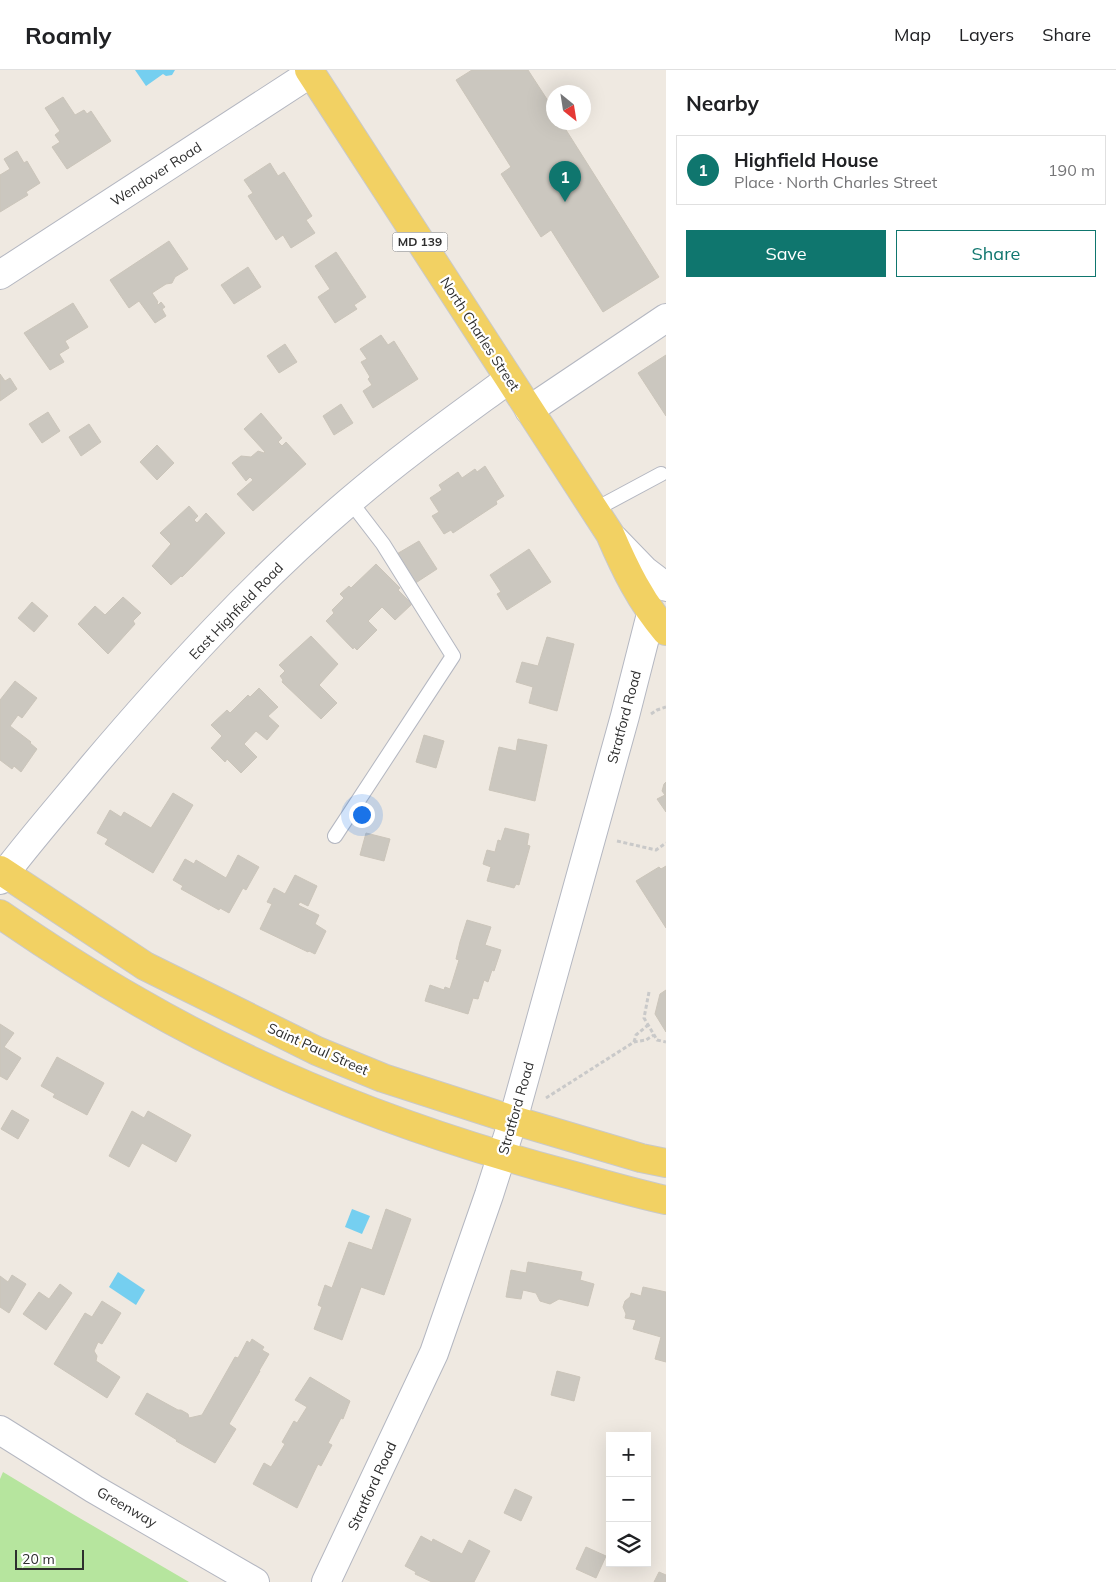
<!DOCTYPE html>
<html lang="en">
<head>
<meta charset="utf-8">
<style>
	:root { --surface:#fff; --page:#f6f6f6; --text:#202124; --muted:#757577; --line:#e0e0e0; --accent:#0f766e }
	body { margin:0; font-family:Mulish,sans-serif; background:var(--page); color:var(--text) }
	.controls { position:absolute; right:15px; bottom:15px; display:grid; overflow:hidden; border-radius:0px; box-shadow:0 5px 20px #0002 }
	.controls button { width:45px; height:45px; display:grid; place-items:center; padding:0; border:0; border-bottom:1px solid var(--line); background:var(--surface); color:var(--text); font:25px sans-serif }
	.compass { position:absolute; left:546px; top:15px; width:45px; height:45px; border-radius:50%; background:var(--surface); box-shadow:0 5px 20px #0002; rotate:150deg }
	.scale { position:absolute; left:15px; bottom:12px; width:69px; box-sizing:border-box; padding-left:5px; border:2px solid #2e2e2e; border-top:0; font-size:14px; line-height:18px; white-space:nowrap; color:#2e2e2e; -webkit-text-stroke:4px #fff; paint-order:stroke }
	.you { position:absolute; left:361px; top:744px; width:18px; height:18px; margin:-12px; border:4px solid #fff; border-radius:50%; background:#1a73e8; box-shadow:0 0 0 8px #1a73e833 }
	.badge { display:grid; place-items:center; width:32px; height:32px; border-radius:50%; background:var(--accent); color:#fff; font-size:16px; font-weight:700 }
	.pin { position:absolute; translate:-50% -41px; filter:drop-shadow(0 1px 2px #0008) }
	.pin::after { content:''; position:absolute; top:26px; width:18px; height:15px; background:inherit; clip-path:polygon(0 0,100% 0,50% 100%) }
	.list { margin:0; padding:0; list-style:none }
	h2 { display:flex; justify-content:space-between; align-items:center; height:65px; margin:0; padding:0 20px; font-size:21px }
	h2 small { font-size:16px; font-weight:400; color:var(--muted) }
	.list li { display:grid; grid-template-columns:32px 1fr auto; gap:15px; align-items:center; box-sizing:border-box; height:70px; margin:0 10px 10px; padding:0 10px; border:1px solid var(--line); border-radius:0px }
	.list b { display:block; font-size:19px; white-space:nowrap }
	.list p { margin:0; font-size:16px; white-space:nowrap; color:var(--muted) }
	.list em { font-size:16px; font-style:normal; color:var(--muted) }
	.actions { display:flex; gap:10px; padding:15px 20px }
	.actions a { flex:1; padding:11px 0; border:1px solid var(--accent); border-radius:0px; text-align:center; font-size:18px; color:var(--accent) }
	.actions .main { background:var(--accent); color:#fff }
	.icon { flex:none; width:28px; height:28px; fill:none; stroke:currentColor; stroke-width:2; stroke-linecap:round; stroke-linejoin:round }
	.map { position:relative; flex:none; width:666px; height:1512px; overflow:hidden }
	header { display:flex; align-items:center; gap:30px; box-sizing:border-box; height:70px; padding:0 25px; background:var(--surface); border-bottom:1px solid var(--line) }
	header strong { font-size:24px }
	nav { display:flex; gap:28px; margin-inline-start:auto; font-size:18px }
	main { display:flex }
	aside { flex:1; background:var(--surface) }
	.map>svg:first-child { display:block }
</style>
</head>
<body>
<header>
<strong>Roamly</strong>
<nav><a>Map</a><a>Layers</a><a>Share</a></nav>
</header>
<main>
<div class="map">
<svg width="666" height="1512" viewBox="0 0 666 1512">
	<rect width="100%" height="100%" fill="#efe9e1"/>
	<!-- green -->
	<path fill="#b6e59e" d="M3,1402L71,1443L189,1512H0V1409Z"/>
	<!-- water -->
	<g fill="#75cff0">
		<path d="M135,0H175L172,5L166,6L163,4L146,16Z"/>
		<path d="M352,1139L370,1146L362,1164L345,1157Z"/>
		<path d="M118,1202L145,1220L136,1235L109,1217Z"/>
	</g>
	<!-- building -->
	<g fill="#cbc7bf" stroke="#cbc5ba">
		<path d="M472,0H528L554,40V52H561L659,207L603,242L551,160L541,167L501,104L511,97L456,10Z"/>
		<path d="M63,27L75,45L84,40L87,44L91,41L111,71L67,99L52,77L60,72L55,65L60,61L45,38Z"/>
		<path d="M17,81L24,93L27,91L40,113L26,122L28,125L0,142V105L10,99L4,89Z"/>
		<path d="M270,93L278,106L284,102L312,146L306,150L315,163L291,178L283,165L276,170L248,126L253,123L244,110Z"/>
		<path d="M169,171L188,199L175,207L172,213L166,214L152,223L158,232L157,233L158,235L161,232L165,237L162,239L166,246L155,253L139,231L129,238L110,210Z"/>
		<path d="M336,182L366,227L354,235L357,239L335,253L318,227L330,219L315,196Z"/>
		<path d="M248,197L261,217L234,234L221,215Z"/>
		<path d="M73,233L88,257L65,271L69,278L59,284L64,292L50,300L24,263Z"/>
		<path d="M381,265L388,275L394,271L418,309L373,338L363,321L372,315L368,309L370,307L361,292L367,289L360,279Z"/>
		<path d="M285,274L297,292L279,303L267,286Z"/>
		<path d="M666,285V346L638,303Z"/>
		<path d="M0,304L5,311L10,308L17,319L0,331Z"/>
		<path d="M341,334L353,353L334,365L323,346Z"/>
		<path d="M48,342L60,361L42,373L29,354Z"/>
		<path d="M261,343L282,368L278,372L282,376L286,372L306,394L253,441L237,424L253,410L250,407L246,411L232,393L241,386L251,387L258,381L264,383L265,382L244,359Z"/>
		<path d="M89,354L101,372L81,386L69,367Z"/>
		<path d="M157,375L174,393L157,410L140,392Z"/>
		<path d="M485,396L504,426L496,431L497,434L453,463L451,460L444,464L432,446L439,442L430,428L442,420L439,415L458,402L462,408L475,399L477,402Z"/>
		<path d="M189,436L198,446L194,450L197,453L206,443L225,463L182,507L181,506L171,515L152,496L171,474L160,463Z"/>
		<path d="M419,471L437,499L414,514L395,485Z"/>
		<path d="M529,479L551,512L507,540L497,524L501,522L490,505Z"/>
		<path d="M376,494L400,518L398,520L412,534L395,550L382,537L368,551L377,560L357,580L354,577L353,579L326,551L334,543L332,540L344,528L340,524L349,516L351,518Z"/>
		<path d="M123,527L141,543L133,551L135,554L108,584L78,554L95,536L105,545Z"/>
		<path d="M32,532L48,546L34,562L18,548Z"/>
		<path d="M311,566L338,594L319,615L337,633L321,649L282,612L283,610L280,606L285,601L279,595Z"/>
		<path d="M547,567L574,574L557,641L529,633L533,617L516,612L522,592L538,596Z"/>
		<path d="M15,611L37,628L22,648L18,645L10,656L31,672L30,673L37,679L21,702L14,696L12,699L0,690V630Z"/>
		<path d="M259,618L278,637L268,646L279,656L267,670L256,661L244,674L257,687L241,703L227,689L225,692L211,678L222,666L211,655L227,640L230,643L248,625L250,627Z"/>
		<path d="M424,665L444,671L436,698L416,692Z"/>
		<path d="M518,669L547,675L535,731L489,720L499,677L516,681Z"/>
		<path d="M666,712V742L657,729L665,725L662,721L664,714Z"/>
		<path d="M173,723L193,735L153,803L105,774L108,769L97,763L110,740L121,747L124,742L151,758Z"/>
		<path d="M505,758L529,764L527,775L530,776L519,815L516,814L514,818L487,811L491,797L483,794L487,780L495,782L498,770L501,771Z"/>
		<path d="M366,763L390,769L384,791L360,785Z"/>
		<path d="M238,785L259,797L246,820L243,818L229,843L220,838L219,840L181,819L183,816L173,810L185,789L194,794L196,790L226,808Z"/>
		<path d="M666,796V858L636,811L659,797L661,799Z"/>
		<path d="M295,805L317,816L308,836L300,832L298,835L319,845L315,854L326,861L315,884L309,881L308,882L260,859L272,834L267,832L274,818L285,824Z"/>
		<path d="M467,850L491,857L485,875L501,880L494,901L492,900L488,912L484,910L478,929L473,928L468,944L425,931L430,915L444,920L445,917L450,919L459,890L456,889L460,872Z"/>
		<path d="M666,920V962L655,944L660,924Z"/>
		<path d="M0,954L14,963L4,977L21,988L7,1010L0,1006Z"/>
		<path d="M57,987L104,1013L87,1045L53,1027L55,1024L41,1016Z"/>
		<path d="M12,1040L29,1050L18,1069L1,1059Z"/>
		<path d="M132,1041L144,1048L148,1041L191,1065L176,1092L142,1073L129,1097L109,1086Z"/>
		<path d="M386,1139L411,1149L384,1225L361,1217L342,1270L314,1259L322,1237L318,1235L325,1215L332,1218L349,1172L372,1180Z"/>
		<path d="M528,1192L582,1202L580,1210L594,1214L588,1236L559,1229L550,1234L540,1231L536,1223L523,1220L521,1229L506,1227L511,1200L526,1203Z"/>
		<path d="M12,1205L26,1214L9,1243L0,1237V1206L8,1212Z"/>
		<path d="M60,1214L72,1223L46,1260L23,1244L39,1222L49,1229Z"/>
		<path d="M643,1217L666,1222V1292L655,1289L661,1267L633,1259L636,1250L625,1248L626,1244L623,1237L625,1231L630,1227L631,1223L641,1226Z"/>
		<path d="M102,1231L121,1243L102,1274L98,1272L94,1281L97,1286L96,1291L120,1307L107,1328L54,1294L85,1243L92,1247Z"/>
		<path d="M252,1269L264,1277L262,1280L269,1284L259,1301H260L229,1354L236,1359L215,1393L176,1371L177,1370L135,1344L147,1323L178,1340H181L188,1344L189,1348L202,1345L235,1287L238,1288L247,1271L250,1273Z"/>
		<path d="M557,1301L580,1307L574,1331L551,1325Z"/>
		<path d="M310,1307L350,1331L343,1349L341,1348L328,1373L332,1375L321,1396L318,1394L297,1438L253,1414L264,1393L271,1397L285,1374L282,1372L294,1351L297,1353L307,1337L295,1330Z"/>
		<path d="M515,1419L532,1427L521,1451L504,1443Z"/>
		<path d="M421,1466L432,1472L433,1469L462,1484L469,1470L490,1481L474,1512H432L415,1504L416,1502L405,1496Z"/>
		<path d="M586,1477L606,1486L596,1508L576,1499Z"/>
		<path d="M659,1502L666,1505V1512H654Z"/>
	</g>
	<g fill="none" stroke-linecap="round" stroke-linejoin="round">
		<!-- service casing -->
		<g stroke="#b4b7c1" stroke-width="16">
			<g id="service">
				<path d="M594,440L661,404"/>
				<path d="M335,766L453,586L383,474L350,431"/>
			</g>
		</g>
		<!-- minor casing -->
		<g stroke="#b4b7c1" stroke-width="30">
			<g id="minor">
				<path d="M0,205L311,3"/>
				<path d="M529,340L666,248"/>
				<path d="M0,810C29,771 62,734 93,696C172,603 257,510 350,431C401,387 456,348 509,309"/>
				<path d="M0,1360L94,1419L255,1512"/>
				<path d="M326,1512L434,1283L489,1125L513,1050L625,646L651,544"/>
			</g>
		</g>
		<!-- secondary casing -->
		<g stroke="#b4b7c1" stroke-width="30">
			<path id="secondary" d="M614,469L644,500L666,517"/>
		</g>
		<!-- primary casing -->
		<g stroke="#c9c9c9" stroke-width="30">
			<g id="primary">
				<path d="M309,0L610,464C625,499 641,532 666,561"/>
				<path d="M0,800L145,896L317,981L383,1008L513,1050L641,1088L666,1093"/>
				<path d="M0,844C45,875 90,904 137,931C273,1010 420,1065 571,1105C603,1114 634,1123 666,1130"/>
			</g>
		</g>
		<!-- path -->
		<g stroke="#c9c9c9" stroke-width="3" stroke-dasharray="4 2.5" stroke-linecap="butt">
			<path d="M651,644L657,640L666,637"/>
			<path d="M617,771L656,780L666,773"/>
			<path d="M649,922L644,948L657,970L666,972"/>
			<path d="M634,972L636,965L648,955"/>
			<path d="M546,1028L634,972L646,970L654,965"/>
		</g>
		<!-- service -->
		<use href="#service" stroke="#fff" stroke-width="14"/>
		<!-- minor -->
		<use href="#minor" stroke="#fff" stroke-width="28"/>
		<!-- secondary -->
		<use href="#secondary" stroke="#fff" stroke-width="28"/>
		<!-- primary -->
		<use href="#primary" stroke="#f2d163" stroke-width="28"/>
	</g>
	<g text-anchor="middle" stroke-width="4.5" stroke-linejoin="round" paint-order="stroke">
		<!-- shield labels -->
		<rect fill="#fff" stroke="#6d6d6d" stroke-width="1" x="392.5" y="162.5" width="55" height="19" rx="4"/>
		<g font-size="12" font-weight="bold" fill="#2e2e2e">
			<text x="420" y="176">MD 139</text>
		</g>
		<!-- street labels -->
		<g font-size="14" fill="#2e2e2e" stroke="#fff">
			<text transform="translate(156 104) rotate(-33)" y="5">Wendover Road</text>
			<text transform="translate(480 264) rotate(57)" y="5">North Charles Street</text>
			<text transform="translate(236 541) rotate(-46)" y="5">East Highfield Road</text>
			<text transform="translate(624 647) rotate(-75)" y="5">Stratford Road</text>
			<text transform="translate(318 979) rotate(24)" y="5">Saint Paul Street</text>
			<text transform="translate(516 1038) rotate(-74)" y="5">Stratford Road</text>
			<text transform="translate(372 1416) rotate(-65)" y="5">Stratford Road</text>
			<text transform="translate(127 1437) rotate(30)" y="5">Greenway</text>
		</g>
	</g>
</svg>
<div class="controls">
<button>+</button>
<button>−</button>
<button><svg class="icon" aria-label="layers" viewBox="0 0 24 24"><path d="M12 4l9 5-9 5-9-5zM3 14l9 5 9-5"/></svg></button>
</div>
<svg class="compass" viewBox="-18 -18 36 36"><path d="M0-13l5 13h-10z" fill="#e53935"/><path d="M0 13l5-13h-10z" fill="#757577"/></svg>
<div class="scale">20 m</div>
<div class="you"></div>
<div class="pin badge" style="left:565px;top:132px">1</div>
</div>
<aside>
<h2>Nearby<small></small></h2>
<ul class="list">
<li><span class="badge">1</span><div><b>Highfield House</b><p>Place · North Charles Street</p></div><em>190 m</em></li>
</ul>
<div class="actions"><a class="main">Save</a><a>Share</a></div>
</aside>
</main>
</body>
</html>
